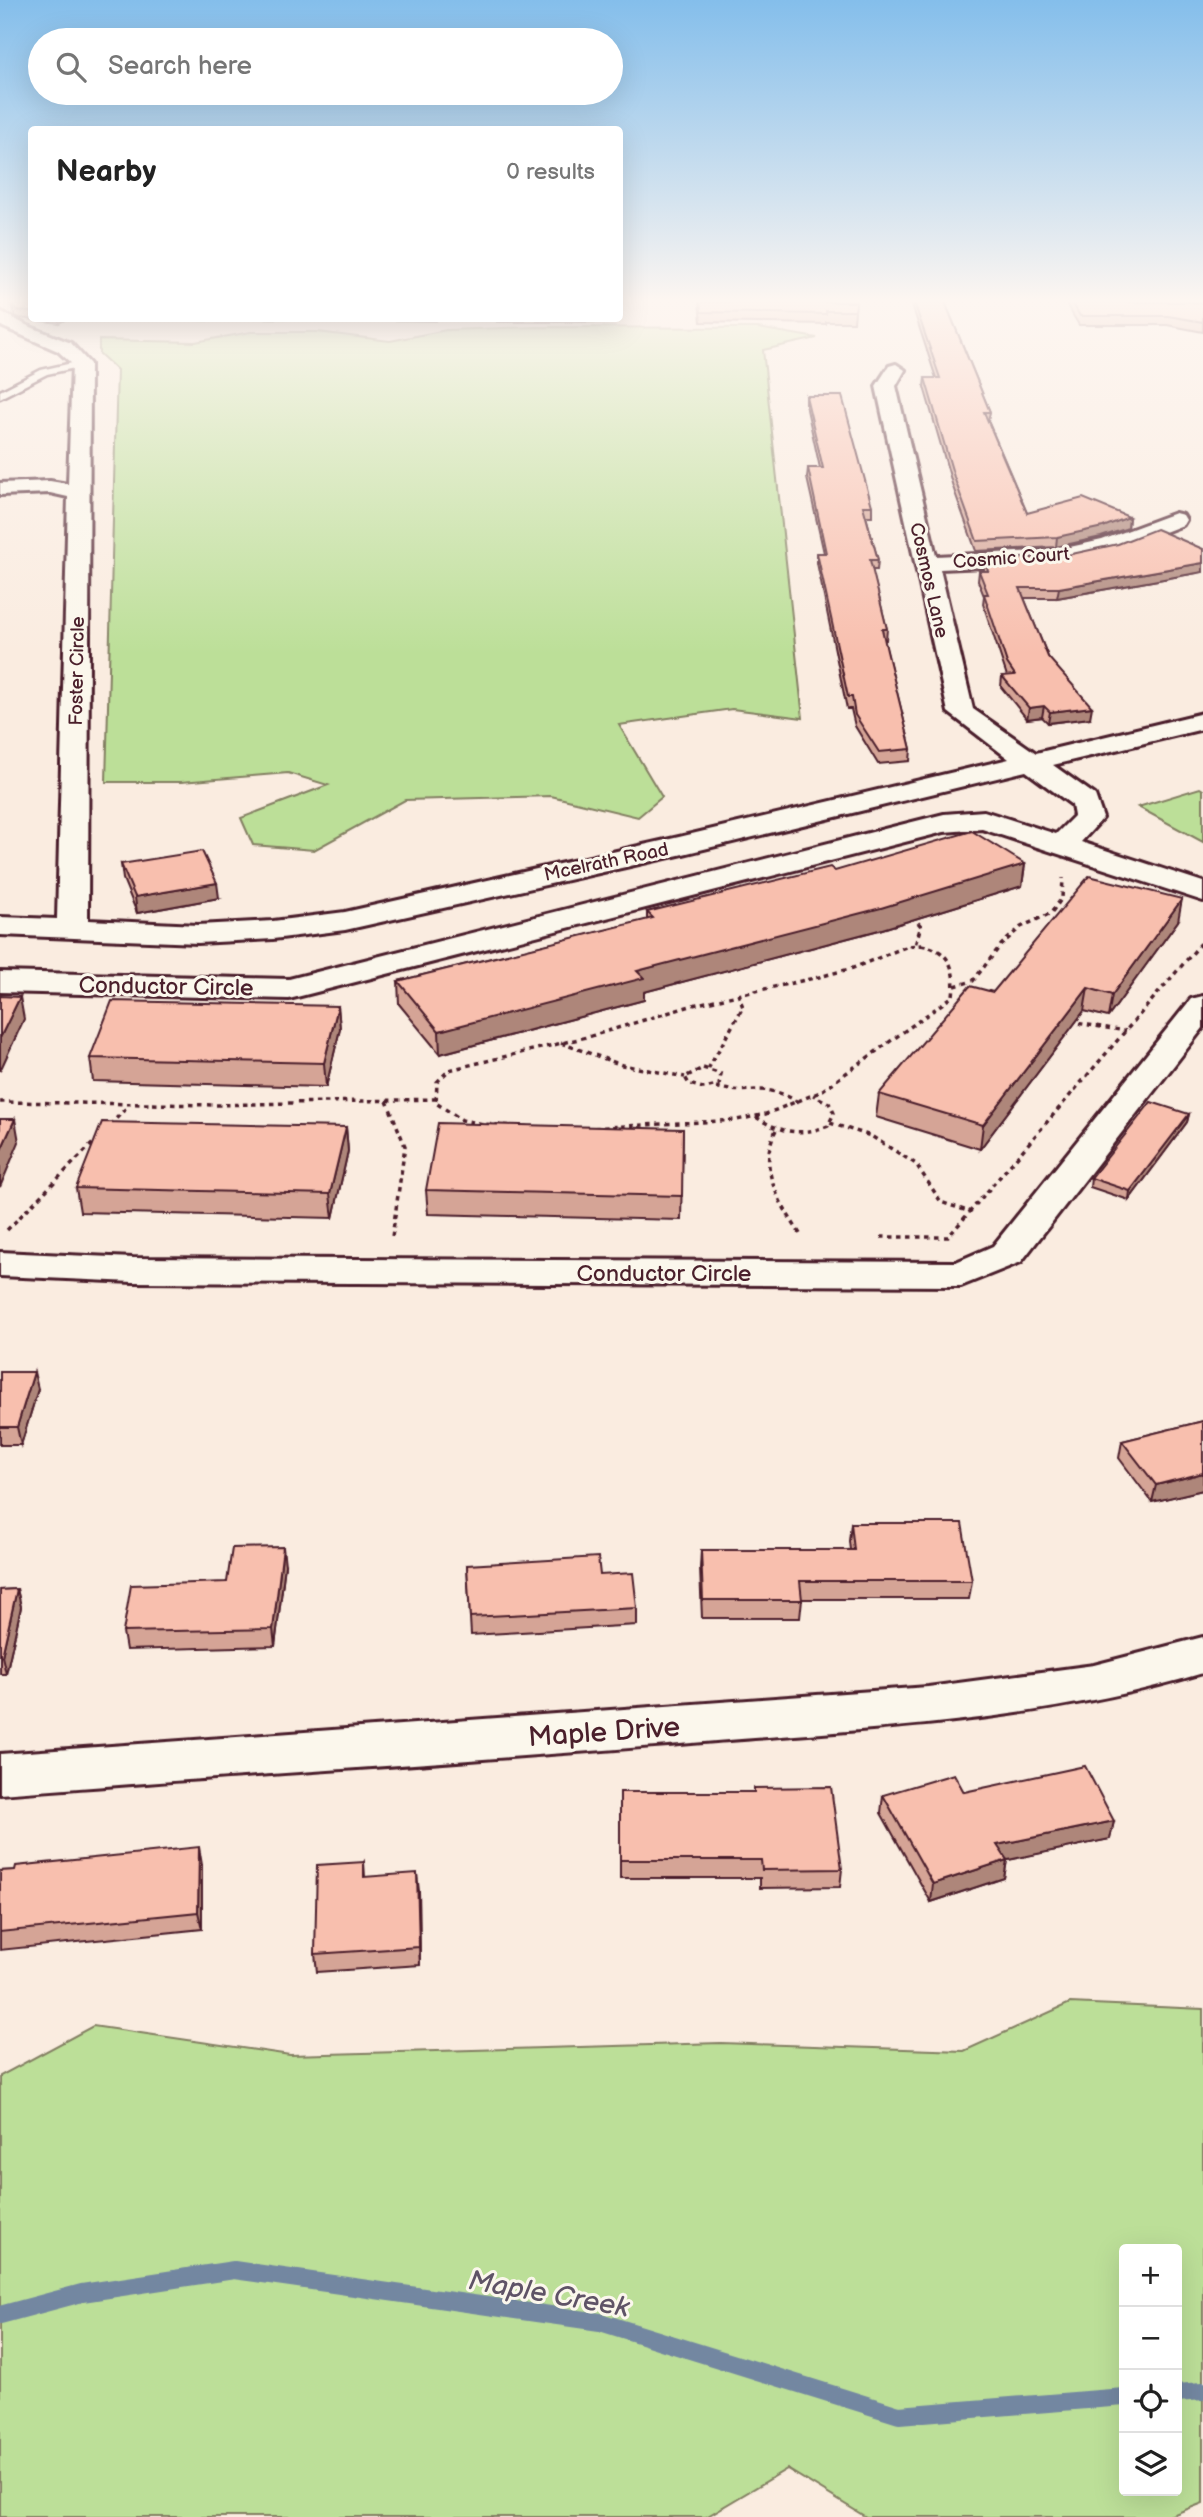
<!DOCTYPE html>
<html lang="en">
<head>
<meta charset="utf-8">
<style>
	:root { --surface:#fff; --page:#f6f6f6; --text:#222; --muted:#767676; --line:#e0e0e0 }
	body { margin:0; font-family:"Balsamiq Sans",sans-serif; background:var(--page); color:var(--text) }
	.controls { position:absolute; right:21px; bottom:21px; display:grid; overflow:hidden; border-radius:7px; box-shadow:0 7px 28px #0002 }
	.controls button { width:63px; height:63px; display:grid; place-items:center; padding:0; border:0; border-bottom:2px solid var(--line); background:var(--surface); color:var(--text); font:35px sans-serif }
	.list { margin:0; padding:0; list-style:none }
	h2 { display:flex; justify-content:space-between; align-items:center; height:91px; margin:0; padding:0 28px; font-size:30px }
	h2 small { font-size:23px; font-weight:400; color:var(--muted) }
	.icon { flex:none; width:38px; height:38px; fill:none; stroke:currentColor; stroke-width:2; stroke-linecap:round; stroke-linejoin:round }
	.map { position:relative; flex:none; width:1203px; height:2517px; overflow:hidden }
	.search { position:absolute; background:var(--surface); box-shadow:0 7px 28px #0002; left:28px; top:28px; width:595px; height:77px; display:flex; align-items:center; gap:18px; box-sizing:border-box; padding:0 24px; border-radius:38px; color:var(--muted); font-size:26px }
	.panel { position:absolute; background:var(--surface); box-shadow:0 7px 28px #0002; left:28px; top:126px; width:595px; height:196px; border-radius:7px }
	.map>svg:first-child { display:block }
</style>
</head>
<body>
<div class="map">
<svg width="1203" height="2517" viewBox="0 0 1203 2517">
	<rect width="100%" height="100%" fill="#faece0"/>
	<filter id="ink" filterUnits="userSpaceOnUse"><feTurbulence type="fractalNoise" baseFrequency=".0143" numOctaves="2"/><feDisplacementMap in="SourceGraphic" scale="14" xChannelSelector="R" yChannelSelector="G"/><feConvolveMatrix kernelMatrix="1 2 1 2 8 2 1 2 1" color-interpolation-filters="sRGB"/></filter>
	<g filter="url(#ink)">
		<!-- green -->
		<g fill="#bcdf98" stroke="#837f62" stroke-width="2" fill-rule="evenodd">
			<path d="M536,327L758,328L817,338L763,350L803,718L732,709L619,725L662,797L638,817L551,796L405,800L314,850L253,845L241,818L328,785L288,773L181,782H106L117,370L99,353V340L195,342L251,332H318L390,341L446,330Z"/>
			<path d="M1200,788L1203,790V842L1138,807Z"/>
			<path d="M1070,2003L1203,2009V2503L1167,2517H866L787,2469L706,2517H0V2076L93,2026L290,2055L721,2043L964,2051ZM1177,2249V2491H1124V2249Z"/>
		</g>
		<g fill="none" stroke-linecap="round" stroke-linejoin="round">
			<!-- stream -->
			<g stroke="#7387a1" stroke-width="18">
				<path d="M0,2315L82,2293L234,2270L600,2322L899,2415L1124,2397"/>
				<path d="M1177,2393L1203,2391"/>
			</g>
			<!-- service casing -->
			<g stroke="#4a1f2b" stroke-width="5">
				<path id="service" d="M81,361L86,364L84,366L47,374L0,398V391L41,370Z"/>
			</g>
			<!-- minor casing -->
			<g stroke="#4a1f2b" stroke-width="6">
				<g id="minor">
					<path d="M0,311L26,325L71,343L90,364L88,920L198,925L273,921L345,912L679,837L1009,759L948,712L876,386L889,366L896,364L905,370L896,386L936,556L1056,550L1102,540L1175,513L1183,515L1186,520L1183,525L1116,551L1056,564L940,569L973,709L1036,753L1203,713V729L1053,765L1095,795L1103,818L1081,842L1203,882V901L982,829L944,832L289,999L0,992V972L289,979L944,814L984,811L1056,834L1074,816L1072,805L1026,771L679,855L345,930L273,939L198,943L0,935V917L57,919L68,497L50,493L0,495V483L50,481L68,484L72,364L58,351L3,327L0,325Z"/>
					<path d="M1203,996V1028L1021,1262L961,1286L133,1282L0,1276V1252L133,1258L956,1262L993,1246L1191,999Z"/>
					<path d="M1203,1637V1673C1044,1721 881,1728 716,1741C478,1761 239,1775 0,1794V1754L928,1687L1094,1665Z"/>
				</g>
			</g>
			<!-- path -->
			<g stroke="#4a1f2b" stroke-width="3.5" stroke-dasharray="4.5 4.5" stroke-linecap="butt">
				<path d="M912,916L921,926L915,945"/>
				<path d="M921,945C950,950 956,969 953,996L820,1092L766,1114L737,1120L571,1129L484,1124L462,1120L436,1103L437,1082L449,1070L591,1036L697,1004L819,977L853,968L908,946Z"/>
				<path d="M955,986L973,981L1001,945L1021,927L1051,913L1062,898L1063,878"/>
				<path d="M1070,1022L1126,1031"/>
				<path d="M561,1043L622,1065L685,1077"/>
				<path d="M703,1068L721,1074L719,1085L703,1088L689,1084L685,1077Z"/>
				<path d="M708,1069L743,1007L738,994"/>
				<path d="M716,1087C750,1097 762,1080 798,1102"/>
				<path d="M387,1101L405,1146L392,1237"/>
				<path d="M0,1102L218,1105L436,1099"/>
				<path d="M756,1117C780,1133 801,1136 828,1126L834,1113L829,1103L813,1095"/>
				<path d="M830,1123L871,1136L916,1164L941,1202L970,1212"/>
				<path d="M110,1125L128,1106"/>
				<path d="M776,1130C756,1169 781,1204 802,1237"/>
				<path d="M7,1230L97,1139"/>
				<path d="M881,1237H948L1203,941"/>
			</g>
			<!-- service -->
			<use href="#service" fill="#fbf7ec" fill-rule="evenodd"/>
			<!-- minor -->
			<use href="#minor" fill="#fbf7ec" fill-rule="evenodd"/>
		</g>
		<!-- wall -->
		<g fill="#d5a496" stroke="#4a1f2b" stroke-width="2">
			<path d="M10,302H32V318H68L59,323L19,318L15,316Z"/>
			<path d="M699,302H856L854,322H826V324L701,322Z"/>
			<path d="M911,302H945L990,412L988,421L1027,513L1129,517L1128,528L1101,537L1056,547L976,551L953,487L924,387L925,378H936Z"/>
			<path d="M1065,302H1190L1203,303V332L1167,325H1079Z"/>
			<path d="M171,318H209L207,321Z"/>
			<path d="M238,318H436V321Z"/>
			<rect x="497" y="318" width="98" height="4"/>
			<path d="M806,396L872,506V516H866L878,560L877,570H872L887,629L886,640H884L911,749L910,761L878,764L855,726L851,709H847L817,563V553H824L807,478L808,468H820L806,405Z"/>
			<path d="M1203,549V572L1057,598H1024L1048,657L1090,718L1048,723L1042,717L1027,719L1001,687L1002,676H1007L983,604L984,596L978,581L979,571H984V560Z"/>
			<path d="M121,864L219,898L137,913L123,879Z"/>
			<path d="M1025,864L1022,886L879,930L644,992V1000L440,1054L399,1004L398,981L647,920V912L835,871Z"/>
			<path d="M1178,921L1108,1017L1084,1011L980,1149L876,1117L879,1094L993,992Z"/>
			<path d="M338,1006L340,1029L326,1087L93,1081L90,1058Z"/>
			<path d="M1189,1114L1187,1122L1129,1200L1090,1187L1091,1178Z"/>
			<path d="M346,1127L348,1151L333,1218L80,1212L76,1188Z"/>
			<path d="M683,1129L681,1220L428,1214L426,1190Z"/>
			<path d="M0,1372L38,1389L21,1445H0Z"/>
			<path d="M1203,1421V1490L1152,1502L1119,1458L1122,1441Z"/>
			<path d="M851,1523L972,1581L969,1599H802L800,1618H702L700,1568L701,1550H850L849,1541Z"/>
			<path d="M285,1565L275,1646L126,1650L123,1632L227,1582Z"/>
			<path d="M467,1565L600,1575L637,1608V1625L471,1635Z"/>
			<path d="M17,1589L21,1607L6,1674H0V1590Z"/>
			<path d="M754,1788L842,1869L840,1887L760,1888V1878H620V1792H754Z"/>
			<path d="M883,1795L1114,1821L1110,1839L1007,1860L1004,1878L931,1902L881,1813Z"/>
			<path d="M364,1862L365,1877L419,1891L420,1965L317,1972L315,1954Z"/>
			<path d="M202,1865V1929L0,1950V1871Z"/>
		</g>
		<!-- shaded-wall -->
		<g fill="#ae867a" stroke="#4a1f2b" stroke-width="2">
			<path d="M58,318H68L59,323Z"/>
			<path d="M1129,517L1128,528L1101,537L1056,547L1057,537Z"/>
			<path d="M1203,563V572L1057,598L1059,588Z"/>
			<path d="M1044,706L1042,717L1027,719L1029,708Z"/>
			<path d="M1092,707L1090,718L1048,723L1050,712Z"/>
			<path d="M1025,864L1022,886L879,930L644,992V1000L440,1054L439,1031L637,971Z"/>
			<path d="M217,883L219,898L137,913L135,897Z"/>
			<path d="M1182,899L1178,921L1108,1017L1112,995Z"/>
			<path d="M1088,988L1084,1011L980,1149L983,1125Z"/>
			<path d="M20,997L24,1019L0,1071V1038Z"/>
			<path d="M338,1006L340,1029L326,1087L324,1063Z"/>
			<path d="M1189,1114L1187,1122L1129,1200L1130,1191Z"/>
			<path d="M15,1119L19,1142L0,1187V1152Z"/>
			<path d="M346,1127L348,1151L333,1218L330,1194Z"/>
			<path d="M34,1372L38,1389L21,1445L17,1427Z"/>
			<path d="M1203,1473V1490L1152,1502L1156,1485Z"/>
			<path d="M283,1547L285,1565L275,1646L273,1629Z"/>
			<path d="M17,1589L21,1607L6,1674L2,1656Z"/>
			<path d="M1114,1821L1110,1839L994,1863L997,1845Z"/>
			<path d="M199,1847L202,1865V1929L198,1912Z"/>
			<path d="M1007,1860L1004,1878L931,1902L933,1884Z"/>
			<path d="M417,1873L419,1891L420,1965L419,1947Z"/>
		</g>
		<!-- building -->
		<g fill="#f8bfae" stroke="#4a1f2b" stroke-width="2">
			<path d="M12,302H32V312L18,311L14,308Z"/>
			<path d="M700,302H856L855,311H826V314L701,312Z"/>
			<path d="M914,302H945L990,412H984L1027,513L1083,498L1129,517L1103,527L1057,537L977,541L954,477L925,378H940Z"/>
			<path d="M1072,302H1190L1203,303V322L1168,316H1080Z"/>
			<path d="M806,396H842L872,506H863L878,560H870L887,629H882L887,651L911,749L879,752L855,715L852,697H848L817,553H826L808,468H823Z"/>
			<path d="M1156,529L1203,549V563L1059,588H1020L1048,657L1092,707L1050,712L1044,706L1029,708L1002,676L1015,675L1007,663L984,594H988L979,571H988L984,560L1058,557L1118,544Z"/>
			<path d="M972,831L1025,864L881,908L637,971L644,978L439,1031L398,981L653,918L647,912L830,867L835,871Z"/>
			<path d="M202,851L217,883L135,897L121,864Z"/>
			<path d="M1089,876L1182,899L1112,995L1088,988L983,1125L879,1094L970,986L993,992Z"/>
			<path d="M0,996L20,997L0,1038Z"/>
			<path d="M112,1001L338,1006L324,1063L90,1058Z"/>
			<path d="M1151,1102L1189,1114L1130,1191L1091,1178Z"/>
			<path d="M0,1119H15L0,1152Z"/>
			<path d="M102,1122L346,1127L330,1194L76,1188Z"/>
			<path d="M438,1123L683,1129L682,1196L426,1190Z"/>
			<path d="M0,1372H34L17,1427H0Z"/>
			<path d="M1203,1421V1473L1156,1485L1122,1441Z"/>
			<path d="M851,1523H962L972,1581H800L802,1600H703L701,1550H854Z"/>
			<path d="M283,1547L273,1629L123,1632L131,1585L227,1582L232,1548Z"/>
			<path d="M598,1557L600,1575L633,1573L637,1608L470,1617L467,1565Z"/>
			<path d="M17,1589L2,1656H0V1590Z"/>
			<path d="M1085,1766L1114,1821L997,1845L1007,1860L933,1884L883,1795L954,1774L964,1792Z"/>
			<path d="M831,1787L842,1869L762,1870L761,1860H620V1792H754V1788Z"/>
			<path d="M199,1847L198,1912L0,1932V1871L15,1870L16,1866Z"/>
			<path d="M364,1862V1877L417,1873L419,1947L315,1954L317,1865Z"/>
		</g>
	</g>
	<!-- sky -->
	<linearGradient id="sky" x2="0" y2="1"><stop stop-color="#84beeb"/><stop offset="0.46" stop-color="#fdf6f1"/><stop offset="1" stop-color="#fdf6f1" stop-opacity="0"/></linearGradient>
	<rect width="1203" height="654" fill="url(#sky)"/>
	<g text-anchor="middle" stroke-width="6" stroke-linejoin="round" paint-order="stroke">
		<!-- far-street labels -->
		<g font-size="19" fill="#4a1f2b" stroke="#fbf7ec">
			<text transform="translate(1011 557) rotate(-4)" y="7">Cosmic Court</text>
			<text transform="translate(930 580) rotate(77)" y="7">Cosmos Lane</text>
			<text transform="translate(76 671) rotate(-89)" y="7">Foster Circle</text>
			<text transform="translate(606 861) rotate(-12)" y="7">Mcelrath Road</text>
		</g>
		<!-- street labels -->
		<g font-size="23" fill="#4a1f2b" stroke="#fbf7ec">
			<text transform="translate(166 986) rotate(1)" y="8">Conductor Circle</text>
			<text x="664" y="1281">Conductor Circle</text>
		</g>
		<!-- near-street labels -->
		<g font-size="28" fill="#4a1f2b" stroke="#fbf7ec">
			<text transform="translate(604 1731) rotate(-4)" y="10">Maple Drive</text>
		</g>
		<!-- near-water labels -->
		<g font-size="28" font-style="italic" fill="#5f5366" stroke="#fbf7ec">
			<text transform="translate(549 2293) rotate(10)" y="10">Maple Creek</text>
		</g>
	</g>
</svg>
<div class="controls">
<button>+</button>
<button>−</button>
<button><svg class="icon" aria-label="locate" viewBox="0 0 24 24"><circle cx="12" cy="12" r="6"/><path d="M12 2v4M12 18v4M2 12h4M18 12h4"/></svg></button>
<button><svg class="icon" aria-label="layers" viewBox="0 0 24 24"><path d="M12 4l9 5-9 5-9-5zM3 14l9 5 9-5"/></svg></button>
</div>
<div class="search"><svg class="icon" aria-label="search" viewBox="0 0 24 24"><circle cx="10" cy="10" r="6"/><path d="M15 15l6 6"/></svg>Search here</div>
<section class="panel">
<h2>Nearby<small>0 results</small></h2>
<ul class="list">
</ul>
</section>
</div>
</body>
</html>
